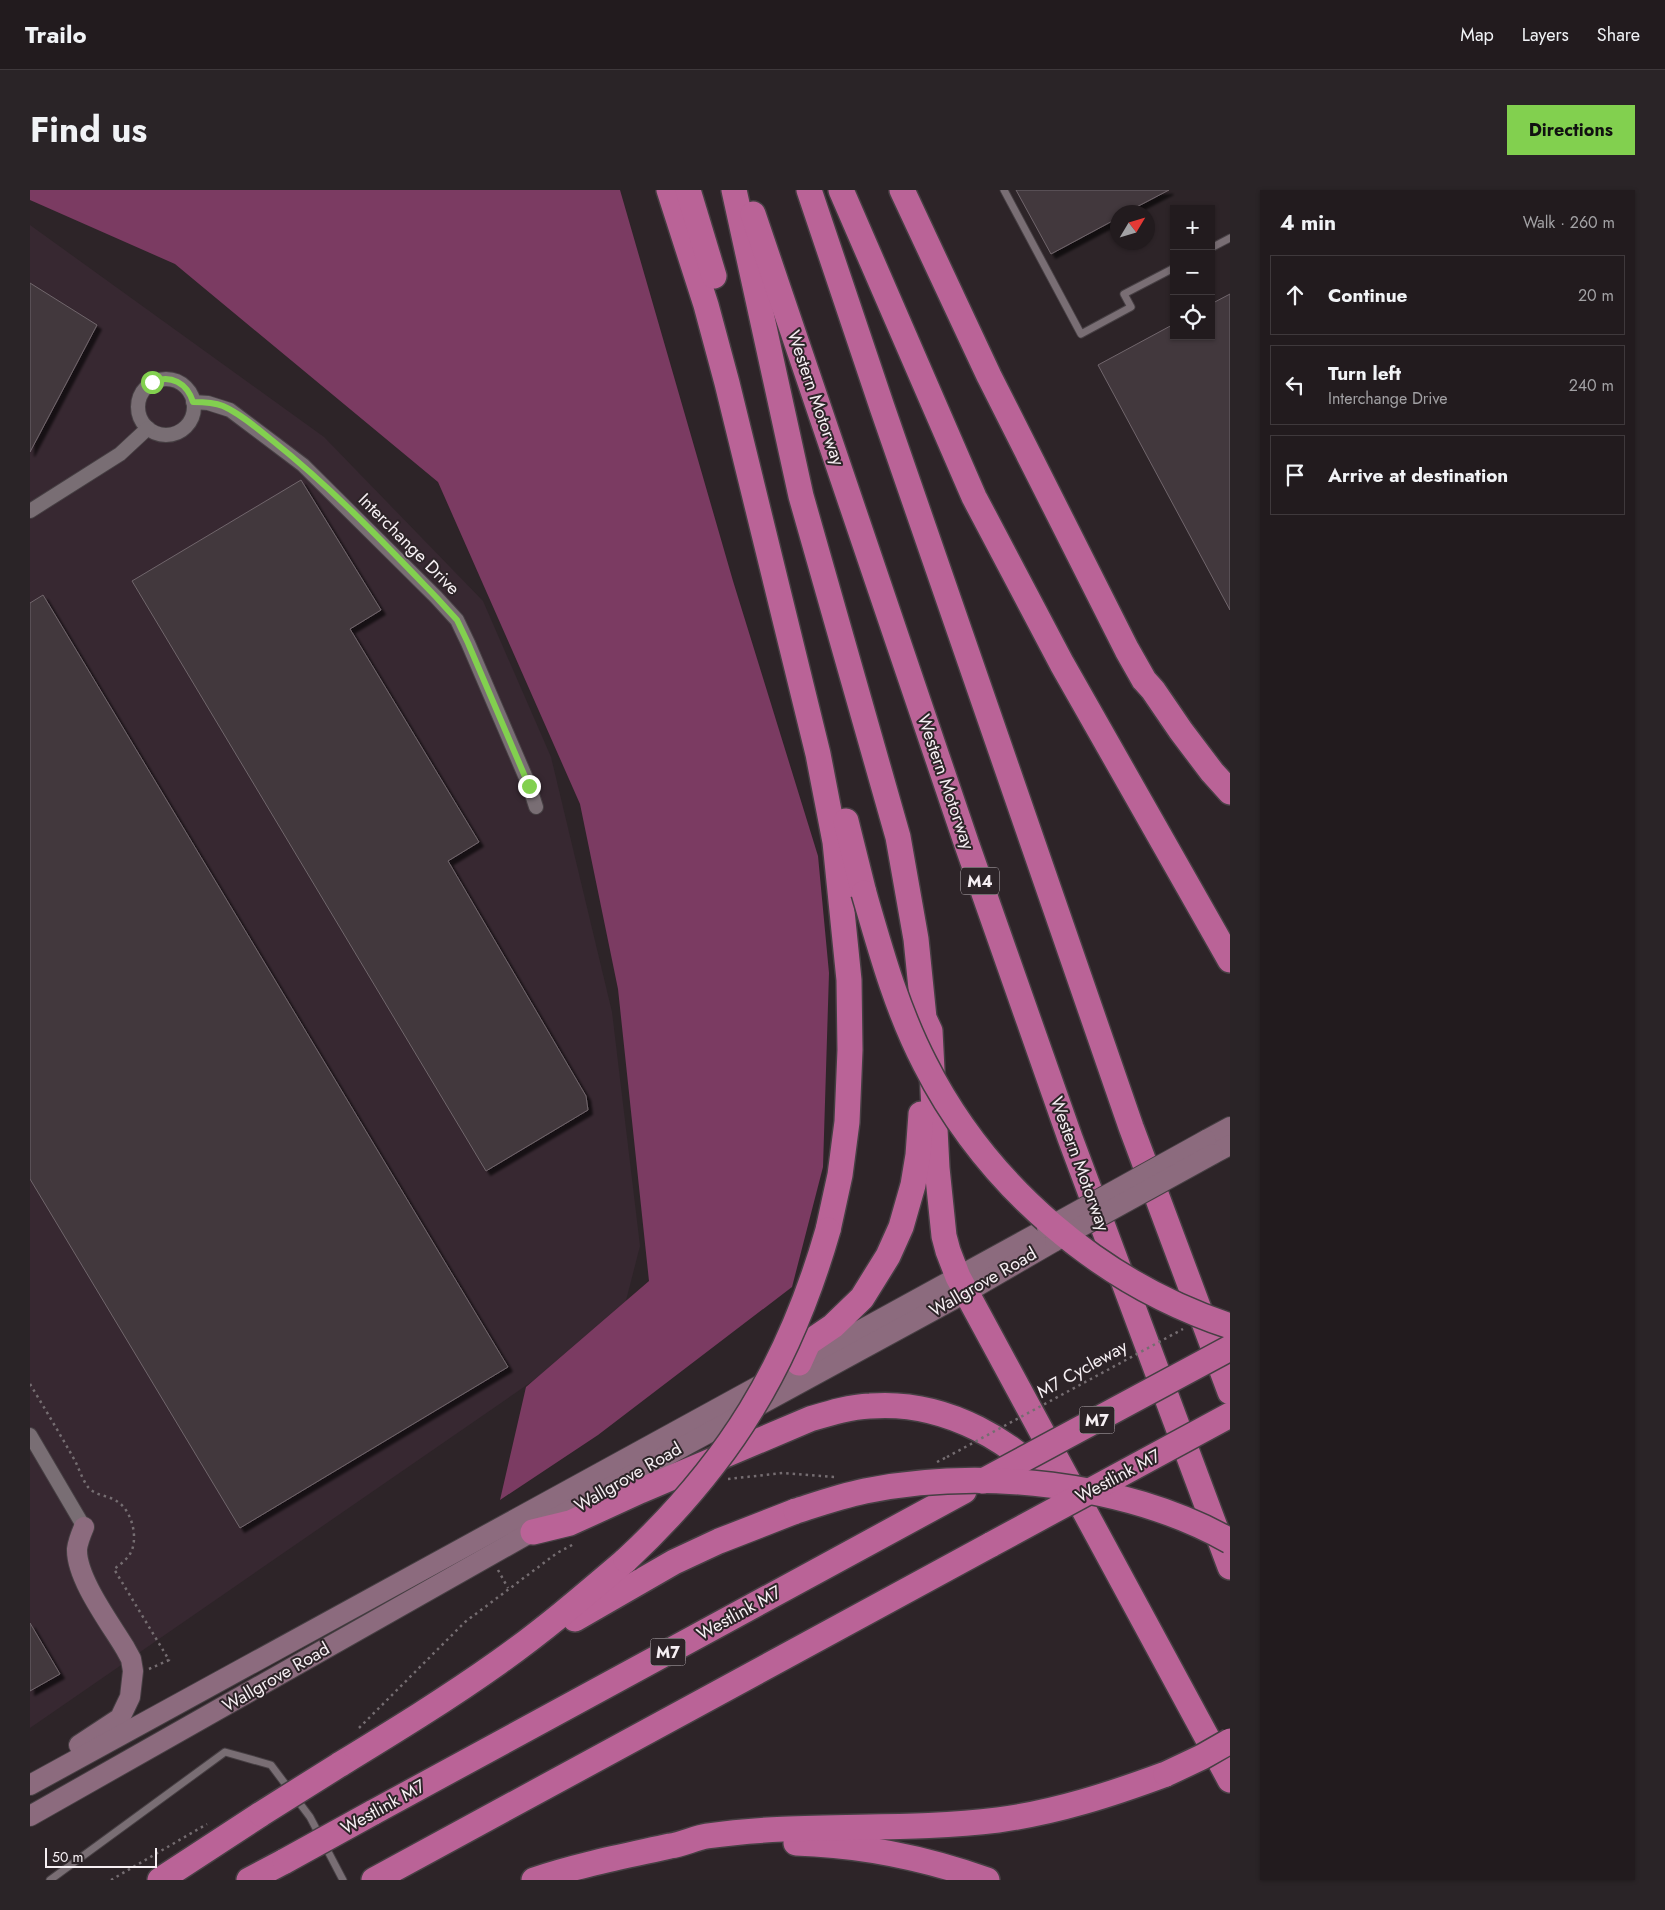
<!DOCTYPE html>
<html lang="en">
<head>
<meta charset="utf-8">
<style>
	:root { --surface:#221b1e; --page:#2a2427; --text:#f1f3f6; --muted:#a2a1a4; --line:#3f393c; --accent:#82d04f }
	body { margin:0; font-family:Jost,sans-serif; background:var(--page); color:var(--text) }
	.controls { position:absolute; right:15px; top:15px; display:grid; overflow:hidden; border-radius:0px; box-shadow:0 1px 4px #0004 }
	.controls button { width:45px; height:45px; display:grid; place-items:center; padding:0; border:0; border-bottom:1px solid var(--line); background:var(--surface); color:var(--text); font:25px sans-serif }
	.compass { position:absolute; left:1080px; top:15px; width:45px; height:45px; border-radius:50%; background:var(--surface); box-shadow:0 1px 4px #0004; rotate:52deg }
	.scale { position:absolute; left:15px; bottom:12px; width:112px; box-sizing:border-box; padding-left:5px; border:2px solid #f6eff3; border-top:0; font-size:14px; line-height:18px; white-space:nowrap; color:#f6eff3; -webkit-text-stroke:4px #2d2428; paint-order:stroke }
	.stop { position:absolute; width:15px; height:15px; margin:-11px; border:4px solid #82d04f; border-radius:50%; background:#fff }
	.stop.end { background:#82d04f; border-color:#fff; box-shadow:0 1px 5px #0008 }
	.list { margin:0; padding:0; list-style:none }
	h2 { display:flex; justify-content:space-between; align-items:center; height:65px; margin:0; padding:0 20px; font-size:21px }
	h2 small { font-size:16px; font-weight:400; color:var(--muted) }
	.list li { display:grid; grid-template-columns:32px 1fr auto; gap:15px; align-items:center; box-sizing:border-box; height:80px; margin:0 10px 10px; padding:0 10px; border:1px solid var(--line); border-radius:0px }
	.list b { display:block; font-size:19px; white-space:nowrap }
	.list p { margin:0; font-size:16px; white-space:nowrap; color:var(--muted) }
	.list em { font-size:16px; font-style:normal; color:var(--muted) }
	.icon { flex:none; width:28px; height:28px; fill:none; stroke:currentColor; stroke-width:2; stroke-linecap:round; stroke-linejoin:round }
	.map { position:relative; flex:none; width:1200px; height:1690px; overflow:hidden; border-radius:0px }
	header { display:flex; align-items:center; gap:30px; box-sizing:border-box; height:70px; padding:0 25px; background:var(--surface); border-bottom:1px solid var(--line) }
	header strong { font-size:24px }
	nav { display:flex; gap:28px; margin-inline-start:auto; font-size:18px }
	.intro { display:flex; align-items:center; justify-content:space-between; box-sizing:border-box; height:120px; padding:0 30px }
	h1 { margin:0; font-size:35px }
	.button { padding:12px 22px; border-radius:0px; background:var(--accent); color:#111; font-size:18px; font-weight:700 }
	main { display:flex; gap:30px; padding:0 30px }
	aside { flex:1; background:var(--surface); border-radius:0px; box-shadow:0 1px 4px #0004 }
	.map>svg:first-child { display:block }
</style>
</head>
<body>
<header>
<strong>Trailo</strong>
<nav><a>Map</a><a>Layers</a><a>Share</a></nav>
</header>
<div class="intro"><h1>Find us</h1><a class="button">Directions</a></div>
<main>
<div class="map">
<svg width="1200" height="1690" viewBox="0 0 1200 1690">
	<defs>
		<filter id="shadow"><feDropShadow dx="4.5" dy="4.5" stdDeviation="1" flood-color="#0009"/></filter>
	</defs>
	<rect width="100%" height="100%" fill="#2d2428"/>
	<!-- built -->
	<path fill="#372831" d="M0,35L294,247L453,411L521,567L582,822L610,1056L591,1130L0,1538Z"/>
	<!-- forest -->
	<path fill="#7b3b62" d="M0,0H590L703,391L788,666L799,783L793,977L762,1097L568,1245L470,1310L496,1197L619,1091L588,799L550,614L408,292L145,74L0,10Z"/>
	<!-- building -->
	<g fill="#42383d" stroke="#71666c" filter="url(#shadow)">
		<path d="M986,0H1139L1097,22H1088V28L1021,64Z"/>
		<path d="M0,93L67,135L0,262Z"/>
		<path d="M1200,104V420L1068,175L1144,134V146H1181V114Z"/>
		<path d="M271,290L351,420L320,439L449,652L418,671L556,906L558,920L456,981L102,391Z"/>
		<path d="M13,405L478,1177L210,1338L0,989V413Z"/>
		<path d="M0,1433L30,1484L0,1501Z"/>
	</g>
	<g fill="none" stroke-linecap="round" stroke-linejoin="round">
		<!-- service casing -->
		<g stroke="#463f43" stroke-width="9">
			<g id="service">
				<path d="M974,0L1051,144L1101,117L1094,104L1144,78"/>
				<path d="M1181,58L1200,48"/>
				<path d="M20,1690L195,1562L241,1575L280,1627L313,1690"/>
			</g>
		</g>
		<!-- minor casing -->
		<g stroke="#463f43" stroke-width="16">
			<g id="minor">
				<circle cx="136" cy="217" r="28"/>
				<path d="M163,212L178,213L200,220L273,275L406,407L427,430L438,453L499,595L506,617"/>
				<path d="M0,321L90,264L118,238"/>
				<path d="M0,1245L54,1337"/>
			</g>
		</g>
		<!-- secondary casing -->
		<g stroke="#463f43" stroke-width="22">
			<g id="secondary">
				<path d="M1176,950L1200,937"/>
				<path d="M1183,964L1200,955"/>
				<path d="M49,1555L90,1528L100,1507L103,1481L101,1469L95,1458C80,1433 46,1388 47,1359C48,1351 51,1344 54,1337"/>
				<path d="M0,1595L1017,1038"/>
				<path d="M0,1626L625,1272L937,1102L1025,1051"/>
			</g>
		</g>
		<!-- motorway casing -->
		<g stroke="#463f43" stroke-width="28">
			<g id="motorway">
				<path d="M639,0L676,115L697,193L788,564L805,652L819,790L820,860L817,932L810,985L798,1040"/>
				<path d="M658,0L684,86"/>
				<path d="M704,0L771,306L868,647L886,749L894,828L900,841L907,978L914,1046L918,1061L928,1087L1200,1590"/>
				<path d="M779,0L852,217L1101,937L1200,1202"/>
				<path d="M811,0L944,307L1032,474L1200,770"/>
				<path d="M872,0L959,186L1097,460L1114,490L1123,500L1151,541L1182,582L1200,602"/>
				<path d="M723,24L937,655L1040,948L1200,1377"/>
				<path d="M816,631L834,703"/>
				<path d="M769,1173L778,1153L803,1136L832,1108L858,1066L871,1037L883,995L888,965L891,924"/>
				<path d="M503,1342L540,1333L610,1301L780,1229C800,1223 819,1217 840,1216C915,1210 987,1251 1033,1308"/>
				<path d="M545,1429L644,1372L689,1351L766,1321"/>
				<path d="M309,1575C363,1542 417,1509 469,1472C513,1441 555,1405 596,1370"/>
				<path d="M342,1623L934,1301"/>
				<path d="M766,1653C832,1655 895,1668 957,1690"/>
				<path d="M130,1690L231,1624"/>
				<path d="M219,1690L255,1671"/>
				<path d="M344,1690L962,1354"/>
				<path d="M504,1690C548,1675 595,1666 640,1656C653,1654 665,1648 677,1646C773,1632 872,1642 968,1630C1027,1622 1082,1604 1136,1584"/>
			</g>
		</g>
		<!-- path -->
		<g stroke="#756d71" stroke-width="2.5" stroke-dasharray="2.5 4" stroke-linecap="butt">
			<path d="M0,1194C15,1219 30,1244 44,1269C49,1278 52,1289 58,1297C65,1306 79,1305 88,1312C102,1321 109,1349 100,1364C96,1370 90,1375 84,1379L139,1470L119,1479"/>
			<path d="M907,1272L917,1267"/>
			<path d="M698,1289L753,1283L805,1287"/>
			<path d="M468,1380L478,1398"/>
			<path d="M329,1538L435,1432L527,1363L544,1354"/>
			<path d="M81,1690L177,1634"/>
		</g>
		<!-- service -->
		<use href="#service" stroke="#796e74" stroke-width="7"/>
		<!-- minor -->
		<use href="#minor" stroke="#796e74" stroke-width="14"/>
		<!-- secondary -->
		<use href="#secondary" stroke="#8c6b7e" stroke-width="20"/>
		<!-- motorway -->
		<use href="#motorway" stroke="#ba6397" stroke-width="25"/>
		<!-- secondary-bridge casing -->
		<g stroke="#463f43" stroke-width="22" stroke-linecap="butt">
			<g id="secondary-bridge">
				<path d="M1017,1038L1176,950"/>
				<path d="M1025,1051L1183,964"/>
			</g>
		</g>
		<!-- motorway-bridge casing -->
		<g stroke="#463f43" stroke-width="28" stroke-linecap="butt">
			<g id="motorway-bridge">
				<path d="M834,703C851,762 867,820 895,874C957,996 1070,1093 1200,1136"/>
				<path d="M953,1291L1200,1158"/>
				<path d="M766,1321C788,1314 811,1306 835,1301C951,1278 1095,1292 1200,1351"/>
				<path d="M962,1354L1200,1225"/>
				<path d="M596,1370C699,1274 759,1176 798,1040"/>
				<path d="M1136,1584L1172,1567L1200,1551"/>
				<path d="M231,1624L309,1575"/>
				<path d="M255,1671L342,1623"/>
			</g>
		</g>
		<!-- path-bridge -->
		<path stroke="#756d71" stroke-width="2.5" stroke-dasharray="2.5 4" stroke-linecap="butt" d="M917,1267L1153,1139"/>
		<!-- secondary-bridge -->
		<use href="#secondary-bridge" stroke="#8c6b7e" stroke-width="20"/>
		<!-- motorway-bridge -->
		<use href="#motorway-bridge" stroke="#ba6397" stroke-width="25"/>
	</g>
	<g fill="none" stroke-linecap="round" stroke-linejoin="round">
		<!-- route -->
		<path stroke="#82d04f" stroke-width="6" d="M122,192C141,184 157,193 163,212C173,212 183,212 193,216C211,224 228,239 243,251C302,298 354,353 406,407L427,430L438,453L499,596"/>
	</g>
	<g text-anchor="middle" stroke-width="4" stroke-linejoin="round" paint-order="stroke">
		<!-- shield labels -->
		<g fill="#2d2428" stroke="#bab2b6" stroke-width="1">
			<rect x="931" y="677.5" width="38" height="27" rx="4"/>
			<rect x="1049.5" y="1216.5" width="35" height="27" rx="4"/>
			<rect x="620.5" y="1448.5" width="35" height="27" rx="4"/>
		</g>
		<g font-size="16" font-weight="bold" fill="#f6eff3">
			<text x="950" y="697">M4</text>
			<text x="1067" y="1236">M7</text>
			<text x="638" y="1468">M7</text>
		</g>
		<!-- street labels -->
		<g font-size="18" fill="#f6eff3" stroke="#2d2428">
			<text transform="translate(786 208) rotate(71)" y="6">Western Motorway</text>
			<text transform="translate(379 354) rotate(45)" y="6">Interchange Drive</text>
			<text transform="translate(916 592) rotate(71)" y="6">Western Motorway</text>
			<text transform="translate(1050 974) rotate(70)" y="6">Western Motorway</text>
			<text transform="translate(953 1092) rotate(-30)" y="6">Wallgrove Road</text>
			<text transform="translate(1052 1179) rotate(-29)" y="6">M7 Cycleway</text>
			<text transform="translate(1088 1286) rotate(-28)" y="6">Westlink M7</text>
			<text transform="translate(598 1287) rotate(-30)" y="6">Wallgrove Road</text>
			<text transform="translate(709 1423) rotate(-29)" y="6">Westlink M7</text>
			<text transform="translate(246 1487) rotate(-30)" y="6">Wallgrove Road</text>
			<text transform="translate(353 1617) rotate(-29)" y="6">Westlink M7</text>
		</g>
	</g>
</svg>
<div class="controls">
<button>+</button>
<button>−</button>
<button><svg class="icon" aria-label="locate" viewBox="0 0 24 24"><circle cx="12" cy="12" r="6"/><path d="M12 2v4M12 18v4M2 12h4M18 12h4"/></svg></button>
</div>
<svg class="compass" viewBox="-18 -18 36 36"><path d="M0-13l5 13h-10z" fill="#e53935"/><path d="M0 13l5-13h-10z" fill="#a2a1a4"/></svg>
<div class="scale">50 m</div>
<div class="stop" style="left:122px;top:192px"></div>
<div class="stop end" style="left:499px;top:596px"></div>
</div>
<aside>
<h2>4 min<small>Walk · 260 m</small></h2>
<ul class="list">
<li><svg class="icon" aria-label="ahead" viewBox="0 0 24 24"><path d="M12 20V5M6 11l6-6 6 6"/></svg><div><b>Continue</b></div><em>20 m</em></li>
<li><svg class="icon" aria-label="left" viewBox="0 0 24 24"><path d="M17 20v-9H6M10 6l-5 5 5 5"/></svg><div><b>Turn left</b><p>Interchange Drive</p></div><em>240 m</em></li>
<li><svg class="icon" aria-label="arrive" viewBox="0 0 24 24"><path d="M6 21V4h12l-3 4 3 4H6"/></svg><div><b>Arrive at destination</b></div></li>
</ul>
</aside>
</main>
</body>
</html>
